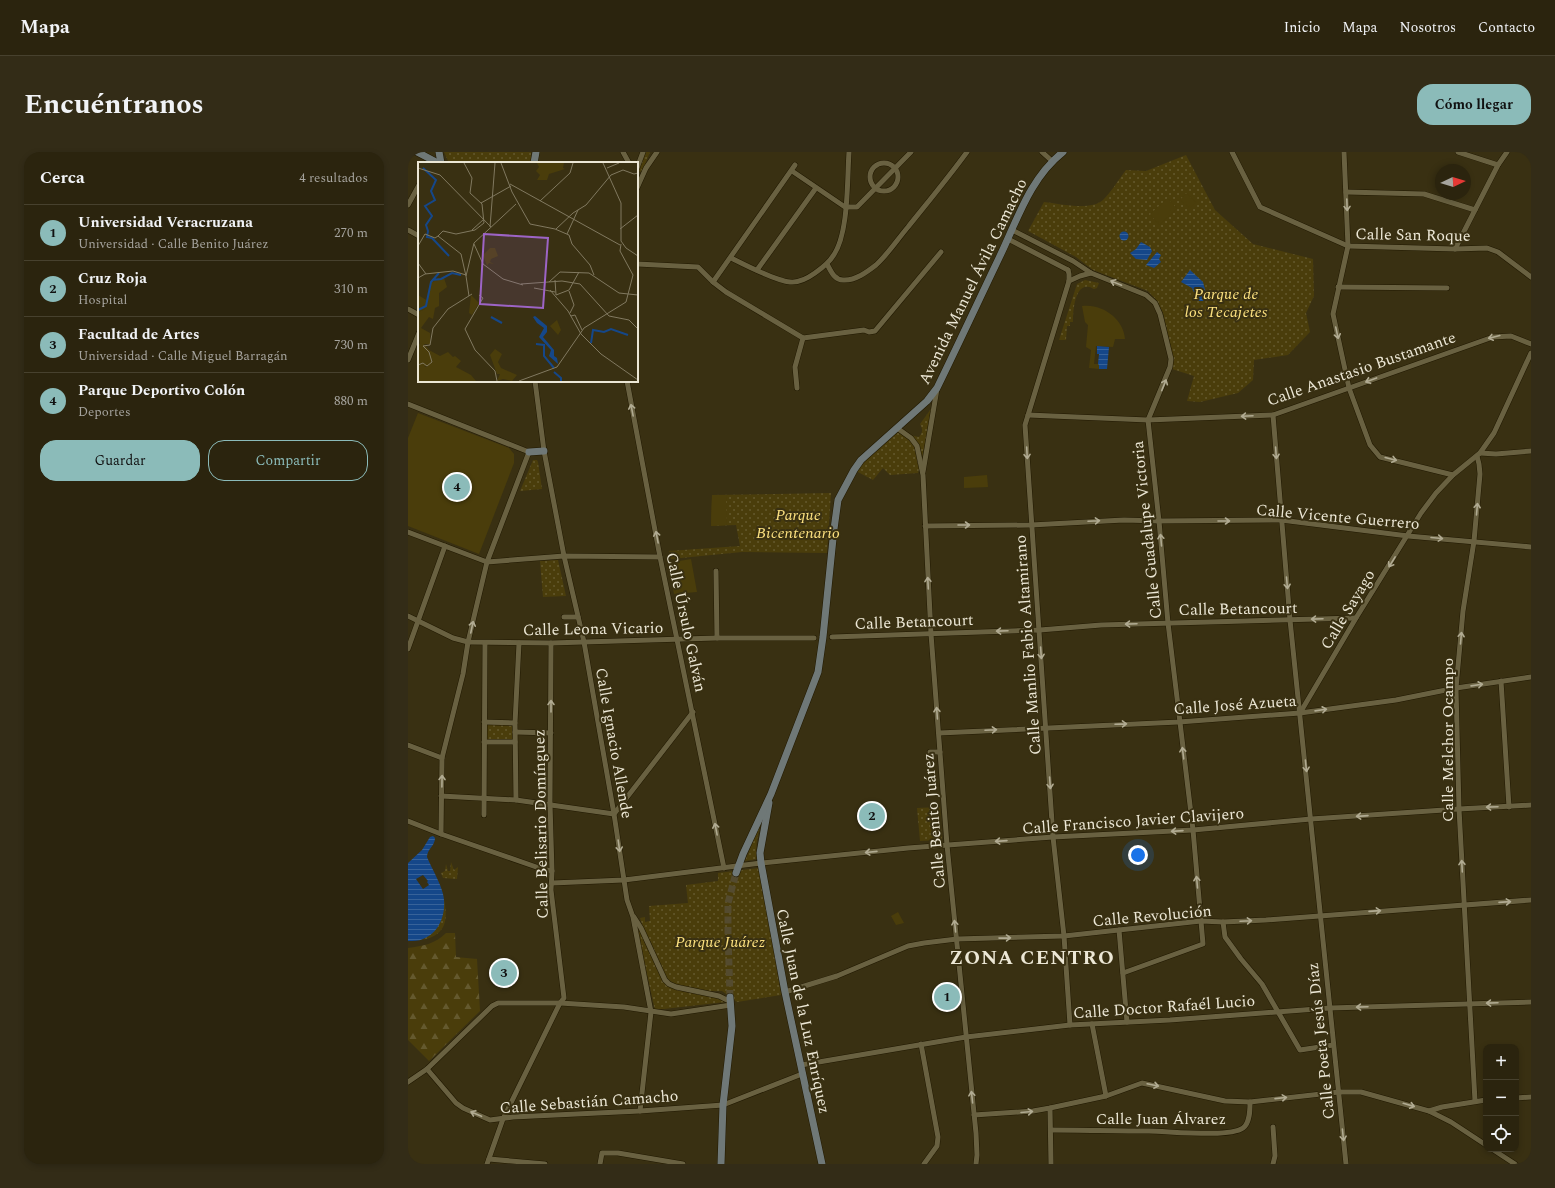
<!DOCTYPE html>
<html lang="es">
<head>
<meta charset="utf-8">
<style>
	:root { --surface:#2b240e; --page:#332c17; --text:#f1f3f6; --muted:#a6a49e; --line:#47412e; --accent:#8bbbb9 }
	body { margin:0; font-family:Spectral,serif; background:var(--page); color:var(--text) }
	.controls { position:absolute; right:12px; bottom:12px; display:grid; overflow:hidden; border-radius:8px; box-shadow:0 2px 6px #0003 }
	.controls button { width:36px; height:36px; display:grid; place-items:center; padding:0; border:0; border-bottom:1px solid var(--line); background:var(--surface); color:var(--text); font:20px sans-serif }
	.compass { position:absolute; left:1027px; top:12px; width:36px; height:36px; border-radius:50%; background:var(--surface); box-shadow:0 2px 6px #0003; rotate:86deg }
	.you { position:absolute; left:730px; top:703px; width:14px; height:14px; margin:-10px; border:3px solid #fff; border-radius:50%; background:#1a73e8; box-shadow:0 0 0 6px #1a73e833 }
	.badge { display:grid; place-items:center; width:26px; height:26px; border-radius:50%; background:var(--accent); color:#111; font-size:13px; font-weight:700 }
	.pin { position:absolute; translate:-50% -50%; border:2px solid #fff; box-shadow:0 1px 4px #0006 }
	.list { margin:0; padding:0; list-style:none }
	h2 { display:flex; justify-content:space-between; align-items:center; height:52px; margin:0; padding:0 16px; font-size:17px }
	h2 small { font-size:13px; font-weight:400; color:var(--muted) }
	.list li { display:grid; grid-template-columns:26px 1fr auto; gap:12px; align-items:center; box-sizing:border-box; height:56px; padding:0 16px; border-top:1px solid var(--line) }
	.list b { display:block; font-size:15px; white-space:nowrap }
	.list p { margin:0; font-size:13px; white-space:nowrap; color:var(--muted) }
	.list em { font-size:13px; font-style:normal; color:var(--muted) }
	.actions { display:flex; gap:8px; padding:12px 16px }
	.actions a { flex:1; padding:9px 0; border:1px solid var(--accent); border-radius:16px; text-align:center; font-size:14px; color:var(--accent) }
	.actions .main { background:var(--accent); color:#111 }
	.icon { flex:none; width:22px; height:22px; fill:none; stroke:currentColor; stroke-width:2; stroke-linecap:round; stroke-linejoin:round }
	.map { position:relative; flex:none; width:1123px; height:1012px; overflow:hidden; border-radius:16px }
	header { display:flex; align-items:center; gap:24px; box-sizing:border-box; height:56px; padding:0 20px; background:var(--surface); border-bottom:1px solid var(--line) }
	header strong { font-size:19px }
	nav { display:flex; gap:22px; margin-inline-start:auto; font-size:14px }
	.intro { display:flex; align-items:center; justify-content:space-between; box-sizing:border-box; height:96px; padding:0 24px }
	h1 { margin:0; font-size:28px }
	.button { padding:10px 18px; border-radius:16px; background:var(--accent); color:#111; font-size:14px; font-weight:700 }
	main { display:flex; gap:24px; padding:0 24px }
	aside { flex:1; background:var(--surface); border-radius:16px; box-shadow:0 2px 6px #0003 }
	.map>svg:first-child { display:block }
</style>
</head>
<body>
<header>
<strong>Mapa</strong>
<nav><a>Inicio</a><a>Mapa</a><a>Nosotros</a><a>Contacto</a></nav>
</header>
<div class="intro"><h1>Encuéntranos</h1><a class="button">Cómo llegar</a></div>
<main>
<aside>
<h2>Cerca<small>4 resultados</small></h2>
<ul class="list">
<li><span class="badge">1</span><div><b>Universidad Veracruzana</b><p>Universidad · Calle Benito Juárez</p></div><em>270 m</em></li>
<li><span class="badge">2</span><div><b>Cruz Roja</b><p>Hospital</p></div><em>310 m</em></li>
<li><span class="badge">3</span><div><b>Facultad de Artes</b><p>Universidad · Calle Miguel Barragán</p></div><em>730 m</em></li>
<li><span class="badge">4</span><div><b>Parque Deportivo Colón</b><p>Deportes</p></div><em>880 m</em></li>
</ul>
<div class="actions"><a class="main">Guardar</a><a>Compartir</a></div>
</aside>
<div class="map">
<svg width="1123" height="1012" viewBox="0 0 1123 1012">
	<defs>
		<pattern id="grass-dots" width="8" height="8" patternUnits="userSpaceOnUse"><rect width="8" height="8" fill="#4a3d0b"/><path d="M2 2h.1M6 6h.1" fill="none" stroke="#64592e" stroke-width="1.8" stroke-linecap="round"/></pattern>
		<pattern id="forest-firs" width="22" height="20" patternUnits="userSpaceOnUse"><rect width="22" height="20" fill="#4a3d0b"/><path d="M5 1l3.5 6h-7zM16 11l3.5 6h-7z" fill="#64592e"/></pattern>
		<pattern id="water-rules" width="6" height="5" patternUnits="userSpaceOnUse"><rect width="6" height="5" fill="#154789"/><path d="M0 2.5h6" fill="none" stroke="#376299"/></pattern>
	</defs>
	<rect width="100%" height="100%" fill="#393012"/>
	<!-- grass -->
	<g fill="url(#grass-dots)">
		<path d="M36,0H123V11H41Z"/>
		<path d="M235,0H242L234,20L231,19Z"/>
		<path d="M778,3L807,58L845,92L905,107L906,144L898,161L902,180L880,203L846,208L845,228L830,241L792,250L779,249L786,224L764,217L765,206L755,161L749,149L740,139L685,118L668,105L620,79L636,50C652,52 683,59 695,48C704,39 711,27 718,18L738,19Z"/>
		<path d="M677,128L691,131L689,136L686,137C685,137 683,135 681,135C666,132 665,161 665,170H662V174H659L658,188H651L669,132Z"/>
		<path d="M528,250L510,321L482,323L475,316L465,328L446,318L489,276L506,289L502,282L506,284L511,285C515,280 515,278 512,272Z"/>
		<path d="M125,308H129L130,310L134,337L112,339Z"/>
		<path d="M423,341L419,401L334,400L263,407L261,399L332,394L328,373L303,374L304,343Z"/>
		<path d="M150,408L158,444L135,445L132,409Z"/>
		<path d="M77,571L107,572V589H77Z"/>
		<path d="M532,655L534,688L512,689L509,656Z"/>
		<path d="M357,659C352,675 346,691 349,707L337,709Z"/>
		<path d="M43,710L46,718L50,715L49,727L35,726L33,721L37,719L38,712L40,719H42Z"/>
		<path d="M351,716L354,724L373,843L329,850L314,839H301L266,832L256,824L236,778L232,766L237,765V770L242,769L241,754L280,751L278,733L310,729V721Z"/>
		<path d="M35,743C40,764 41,783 14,788L16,787L36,756Z"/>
		<path d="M227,769L259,831L308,844L317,850L247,858Z"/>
	</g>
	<!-- forest -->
	<path fill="url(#forest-firs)" d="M38,781H47L48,805L69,807L72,859L21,909L0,888V796C15,794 27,792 38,781Z"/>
	<!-- garden -->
	<g fill="#4a3d0b">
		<path d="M778,41L788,50L782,56L772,48Z"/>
		<path d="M760,46L769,57L751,73L742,62Z"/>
		<path d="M674,154C694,151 716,167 717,187H707L705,195L688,194L686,212H692L691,217L681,216L683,198L678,195L680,173L677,170Z"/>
		<path d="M10,261L101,296L106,302V311L71,402L0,374V286Z"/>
		<path d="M579,323L580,335L556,336V325Z"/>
		<path d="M304,343H318L319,373L303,374Z"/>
		<path d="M283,407L289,440L266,442L259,411Z"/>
		<path d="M490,760L496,771L488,773L483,764Z"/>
	</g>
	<!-- water -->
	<g fill="url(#water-rules)">
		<circle cx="716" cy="84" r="4.5"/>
		<path d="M733,90L742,95L744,99L739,108L728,107L722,101L728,97Z"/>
		<path d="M749,100L753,103L751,107L753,110L746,116L738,113Z"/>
		<path d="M782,118L795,130L799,145L795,149H790L784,136L773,130Z"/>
		<path d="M689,194L701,195L699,217H691V213L690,212L691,202H689Z"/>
		<path d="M25,684L27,686C27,694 19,697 19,705C24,717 32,730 35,742C39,759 33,780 15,787C11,789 5,789 0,789V711L14,698L22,685Z"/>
	</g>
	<!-- pier -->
	<path fill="#393012" d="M15,723L20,729L19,730L21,733L15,737L8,727Z"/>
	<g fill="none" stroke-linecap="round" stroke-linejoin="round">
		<!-- secondary-tunnel -->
		<path stroke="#544b2f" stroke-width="7" stroke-dasharray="7 3.5" stroke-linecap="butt" d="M322,845L320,781V751L328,721"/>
		<!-- street casing -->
		<g stroke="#201800" stroke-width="6">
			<g id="street">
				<path d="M215,0L221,11"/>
				<path d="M634,0L644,9"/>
				<path d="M824,0L852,55L940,94L1047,97L1079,96L1090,100L1123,125"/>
				<path d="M936,0L940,94L925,162L941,236L962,293L972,305L1045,323"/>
				<path d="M1050,0L1090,13"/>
				<circle cx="476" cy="25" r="14"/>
				<path d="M229,16L235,0"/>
				<path d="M384,19L437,55H449L503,0"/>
				<path d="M229,36L238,16L249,0"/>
				<path d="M938,40L1016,42L1067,58"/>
				<path d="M0,53L11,33"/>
				<path d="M0,78L11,84"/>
				<path d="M604,78L665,109L683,121L738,143L747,151L752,162L763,207L762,215L740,268L751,369L760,471L785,678L795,792L715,821"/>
				<path d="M600,87L660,118"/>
				<path d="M1047,97L1090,13L1099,0"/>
				<path d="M323,106C337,113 368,129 382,130C391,131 400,126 407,121C414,116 421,111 425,104C441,82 439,28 441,0"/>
				<path d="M229,112L290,115L305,130L318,140L395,186L456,178L461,180L467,179L533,100"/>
				<path d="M419,112C423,119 426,128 435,128C447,129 459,120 468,113C480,102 489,88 500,75C520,50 540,26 559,0"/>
				<path d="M349,118L408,36"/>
				<path d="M660,118L661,122V129L617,273L645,685L656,784L662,873"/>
				<path d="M661,129L672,124L683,121"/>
				<path d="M305,130L387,13"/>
				<path d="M930,135L1039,136"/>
				<path d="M0,157L11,163"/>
				<path d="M0,208L11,181"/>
				<path d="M127,229L136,299L156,404L176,490L206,662L219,748L225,765L243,860L232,959"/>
				<path d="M219,229L252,405L316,716"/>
				<path d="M389,236L387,215L395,186"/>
				<path d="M0,252L121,300L79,410L60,490L55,522L34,606L33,682"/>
				<path d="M620,263L740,268L865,263L1085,185L1103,184L1123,192"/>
				<path d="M865,263L882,468L938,1012"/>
				<path d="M489,276L503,286L509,294L515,323L523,482L539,693L568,981L569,1003L568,1012"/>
				<path d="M1072,301L1088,302L1123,299"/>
				<path d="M515,320L529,237"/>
				<path d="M517,374L623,373L716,368L751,369L873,368L1000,384L1123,395"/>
				<path d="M0,380L79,410L156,404L252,405"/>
				<path d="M308,419L309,486"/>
				<path d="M0,464L45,486L60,490L143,491L309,486H406"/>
				<path d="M156,465H170"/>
				<path d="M424,485L632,478L693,473L948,466"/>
				<path d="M0,497L37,394"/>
				<path d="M1093,529L1101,655"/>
				<path d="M892,561L948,466L1013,361L1028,341L1045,323L1072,301L1086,281L1123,201"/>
				<path d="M76,570L107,571"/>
				<path d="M107,580L143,581"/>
				<path d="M531,581L771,570L892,561L988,548L1048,536L1123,525"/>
				<path d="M76,590H107"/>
				<path d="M0,593L34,606"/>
				<path d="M522,600H532"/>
				<path d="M33,644L108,648L206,662L285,560"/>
				<path d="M108,648L107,571L111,491"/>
				<path d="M76,663L77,491"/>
				<path d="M0,669L33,682L134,717L144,719"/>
				<path d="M144,731L216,728L353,711L500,696L645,685L785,678L903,667L1051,657L1123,653"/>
				<path d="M226,765L233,776L257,828L261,832L268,835L311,844L319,848"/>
				<path d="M815,770L817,785L833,807L854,832L892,898L925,893"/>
				<path d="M711,778L719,870"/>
				<path d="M377,840L429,824L500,794L516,791L549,787L656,784L793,769L815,770L858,768L1123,748"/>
				<path d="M684,872L698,944"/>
				<path d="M513,892L530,985L529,994L516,1012"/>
				<path d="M393,913L558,885L662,873L762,868L922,856L1123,850"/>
				<path d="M19,917L48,951L55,956L82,968L105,965L232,959L315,953L394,922"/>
				<path d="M0,930L19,917L84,854L90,851H152L216,855L263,862L323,853"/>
				<path d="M1108,946L1123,945"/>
				<path d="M1067,949L1051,657L1048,536L1055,459L1066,389L1072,322L1071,312L1069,304"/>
				<path d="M642,956L643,1012"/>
				<path d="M1021,959L1034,955L1078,948"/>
				<path d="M566,963L625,959L642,956L698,944L734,931L817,949L842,950L931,940H953L1021,959L1043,970L1078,993"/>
				<path d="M643,978C675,978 708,979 741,979C760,979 821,986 835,976C842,971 842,958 842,950"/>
				<path d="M1084,997L1107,1012"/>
				<path d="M81,1007L137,1012"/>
				<path d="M79,1012L95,967L152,851L156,846L143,738L144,719L142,651L143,491"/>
				<path d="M192,1012L194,1001H210L275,1012"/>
				<path d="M865,1012L867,1004L865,975"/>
			</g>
		</g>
		<!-- secondary casing -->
		<g stroke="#201800" stroke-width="8">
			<g id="secondary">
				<path d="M9,0L30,11"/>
				<path d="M31,0L33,11"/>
				<path d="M126,11L128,0"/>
				<path d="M121,300L136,299"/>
				<path d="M361,651L352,701L353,711L377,840L414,1012"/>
				<path d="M328,721L335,702L363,642L410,520L415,485L426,377L430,348L446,318L453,308L519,249L529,236C550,193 570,150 591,106C609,69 621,27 655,0"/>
				<path d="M313,1012L315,953L324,874L322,845"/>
			</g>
		</g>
		<!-- street -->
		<use href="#street" stroke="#696141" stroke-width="5"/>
		<!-- secondary -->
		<use href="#secondary" stroke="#6f7877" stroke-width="7"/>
	</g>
	<!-- one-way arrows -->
	<defs><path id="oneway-shaft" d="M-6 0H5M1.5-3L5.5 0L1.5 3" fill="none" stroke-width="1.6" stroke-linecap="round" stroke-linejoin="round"/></defs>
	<g stroke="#b1ab92">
		<use href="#oneway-shaft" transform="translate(939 53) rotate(88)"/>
		<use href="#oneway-shaft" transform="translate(708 131) rotate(-158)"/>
		<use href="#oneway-shaft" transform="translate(929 181) rotate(78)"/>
		<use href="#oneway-shaft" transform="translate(1086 185) rotate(166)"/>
		<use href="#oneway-shaft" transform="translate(963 228) rotate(160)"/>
		<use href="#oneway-shaft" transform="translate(756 233) rotate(-68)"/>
		<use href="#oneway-shaft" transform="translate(224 258) rotate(-101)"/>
		<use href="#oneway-shaft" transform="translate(839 264) rotate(177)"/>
		<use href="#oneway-shaft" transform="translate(619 301) rotate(87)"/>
		<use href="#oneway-shaft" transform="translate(868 301) rotate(86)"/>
		<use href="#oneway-shaft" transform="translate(983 307) rotate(14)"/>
		<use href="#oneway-shaft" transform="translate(1069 357) rotate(-85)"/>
		<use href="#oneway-shaft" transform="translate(686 369) rotate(-3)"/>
		<use href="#oneway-shaft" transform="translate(816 369)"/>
		<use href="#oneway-shaft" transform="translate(556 373)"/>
		<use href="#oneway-shaft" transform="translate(249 385) rotate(-101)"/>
		<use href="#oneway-shaft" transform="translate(1029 386) rotate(5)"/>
		<use href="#oneway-shaft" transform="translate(753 388) rotate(-95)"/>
		<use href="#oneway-shaft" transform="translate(984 410) rotate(122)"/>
		<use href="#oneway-shaft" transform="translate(520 431) rotate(-93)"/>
		<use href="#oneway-shaft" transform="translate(879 431) rotate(85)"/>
		<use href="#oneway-shaft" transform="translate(909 467) rotate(178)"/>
		<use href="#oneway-shaft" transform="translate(723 472) rotate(178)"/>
		<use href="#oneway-shaft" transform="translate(64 475) rotate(-78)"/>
		<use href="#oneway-shaft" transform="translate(594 479) rotate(178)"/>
		<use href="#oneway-shaft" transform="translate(1053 486) rotate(-85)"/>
		<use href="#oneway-shaft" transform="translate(633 501) rotate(86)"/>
		<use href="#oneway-shaft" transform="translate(1069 533) rotate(-8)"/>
		<use href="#oneway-shaft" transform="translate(143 554) rotate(-90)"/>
		<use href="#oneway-shaft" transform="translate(913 558) rotate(-8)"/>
		<use href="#oneway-shaft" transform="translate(529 561) rotate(-94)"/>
		<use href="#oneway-shaft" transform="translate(713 572) rotate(-2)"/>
		<use href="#oneway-shaft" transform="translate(583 578) rotate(-3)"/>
		<use href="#oneway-shaft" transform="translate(775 601) rotate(-97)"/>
		<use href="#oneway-shaft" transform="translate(898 614) rotate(84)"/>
		<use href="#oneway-shaft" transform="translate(34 629) rotate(-89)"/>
		<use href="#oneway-shaft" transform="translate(642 631) rotate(86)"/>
		<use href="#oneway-shaft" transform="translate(1084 655) rotate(178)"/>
		<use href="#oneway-shaft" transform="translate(954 664) rotate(176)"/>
		<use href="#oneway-shaft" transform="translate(308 677) rotate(-101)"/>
		<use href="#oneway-shaft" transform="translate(769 679) rotate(176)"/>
		<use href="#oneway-shaft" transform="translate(593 689) rotate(176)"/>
		<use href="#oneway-shaft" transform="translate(211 694) rotate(82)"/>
		<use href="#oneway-shaft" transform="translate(463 700) rotate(174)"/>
		<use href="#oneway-shaft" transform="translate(1054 714) rotate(-93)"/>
		<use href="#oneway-shaft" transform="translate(789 730) rotate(-95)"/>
		<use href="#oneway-shaft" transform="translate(1097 750) rotate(-4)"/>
		<use href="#oneway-shaft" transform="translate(967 759) rotate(-4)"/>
		<use href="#oneway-shaft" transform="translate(838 769) rotate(-3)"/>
		<use href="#oneway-shaft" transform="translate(547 774) rotate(-96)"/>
		<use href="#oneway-shaft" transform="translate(597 786) rotate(-1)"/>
		<use href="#oneway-shaft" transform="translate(1084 851) rotate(178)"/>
		<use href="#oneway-shaft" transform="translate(954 855) rotate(178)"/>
		<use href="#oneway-shaft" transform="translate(745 933) rotate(12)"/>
		<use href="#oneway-shaft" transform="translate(564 945) rotate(-96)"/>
		<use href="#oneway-shaft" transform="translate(873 946) rotate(-6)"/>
		<use href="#oneway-shaft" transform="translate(1001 953) rotate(16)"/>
		<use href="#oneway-shaft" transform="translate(619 960) rotate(-5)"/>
		<use href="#oneway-shaft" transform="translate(68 962) rotate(-157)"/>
		<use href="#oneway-shaft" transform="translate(935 983) rotate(84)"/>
	</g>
	<g text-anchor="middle" stroke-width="4" stroke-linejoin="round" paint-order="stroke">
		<!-- street labels -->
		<g font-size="16" fill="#ece7d5" stroke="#393012">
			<text transform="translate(1005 82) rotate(1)" y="6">Calle San Roque</text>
			<text transform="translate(564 129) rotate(-64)" y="6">Avenida Manuel Ávila Camacho</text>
			<text transform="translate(953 216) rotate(-19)" y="6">Calle Anastasio Bustamante</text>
			<text transform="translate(930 364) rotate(5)" y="6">Calle Vicente Guerrero</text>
			<text transform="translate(738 378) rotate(-96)" y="6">Calle Guadalupe Victoria</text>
			<text transform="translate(830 456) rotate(-1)" y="6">Calle Betancourt</text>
			<text transform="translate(939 457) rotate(-59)" y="6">Calle Sayago</text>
			<text transform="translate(506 469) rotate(-2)" y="6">Calle Betancourt</text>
			<text transform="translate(279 470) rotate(78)" y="6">Calle Úrsulo Galván</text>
			<text transform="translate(185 476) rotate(-1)" y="6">Calle Leona Vicario</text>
			<text transform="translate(619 493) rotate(-94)" y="6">Calle Manlio Fabio Altamirano</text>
			<text transform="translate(827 552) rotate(-4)" y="6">Calle José Azueta</text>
			<text transform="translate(1039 588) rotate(-90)" y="6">Calle Melchor Ocampo</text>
			<text transform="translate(207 591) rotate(80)" y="6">Calle Ignacio Allende</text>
			<text transform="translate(725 668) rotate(-4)" y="6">Calle Francisco Javier Clavijero</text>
			<text transform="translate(525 669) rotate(-95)" y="6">Calle Benito Juárez</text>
			<text transform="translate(132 672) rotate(-91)" y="6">Calle Belisario Domínguez</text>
			<text transform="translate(744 763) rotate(-5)" y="6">Calle Revolución</text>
			<text transform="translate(756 854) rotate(-4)" y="6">Calle Doctor Rafaél Lucio</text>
			<text transform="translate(396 859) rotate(78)" y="6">Calle Juan de la Luz Enríquez</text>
			<text transform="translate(912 889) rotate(-96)" y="6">Calle Poeta Jesús Díaz</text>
			<text transform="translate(181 949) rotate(-4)" y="6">Calle Sebastián Camacho</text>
			<text x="753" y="972">Calle Juan Álvarez</text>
		</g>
		<!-- park labels -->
		<g font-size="16" font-style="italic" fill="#fbe07f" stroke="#393012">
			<text x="818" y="147">Parque de<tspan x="818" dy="18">los Tecajetes</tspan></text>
			<text x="390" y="368">Parque<tspan x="390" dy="18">Bicentenario</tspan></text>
			<text x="312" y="795">Parque Juárez</text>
		</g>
		<!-- district labels -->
		<g font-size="20" font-weight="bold" letter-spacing="1" fill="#ece7d5" stroke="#393012">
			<text x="624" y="812">ZONA CENTRO</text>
		</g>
	</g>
	<!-- overview -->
	<g transform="translate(10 10)">
		<rect width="220" height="220" fill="#393012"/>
		<path d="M72,86H77L80,94L73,97L72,100L76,102L71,101L69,104L65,93ZM26,116L29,125L21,131V144L17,146L15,157L11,155L3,166L12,171V182H2L0,150L7,147L13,120Z" fill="#4a3d0b"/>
		<path d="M119,1H146L145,6L147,7L131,12L129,18H119L122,13L118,9L121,5ZM0,133L10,139L7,147L0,150ZM5,181L12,189L15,200L11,204H4L0,219V182ZM77,187L84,192L80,200L83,206L99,213L94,219L85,217L79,219L82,212H79L72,193Z" fill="#4a3d0b"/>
		<path d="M53,133L61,141L54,153L51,151ZM139,158L143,168L140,173L132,164ZM11,188L22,194L30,190L35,195L37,194L43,199L38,205L53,213L58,219H0V205L4,203L8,205L15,200Z" fill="#4a3d0b"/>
		<path d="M117,154L129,164V170L125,175L136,188V194L139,196L140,202L131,194L133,188L121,175L126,166L119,161L115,155Z" fill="#154789"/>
		<path fill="none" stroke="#154789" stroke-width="2" d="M5,6L18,18L13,29L17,38L7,44L14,54L8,63L10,69L9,75L14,76L31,94M14,118L23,117L34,111L43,113M0,148L8,144L13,120L21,111M73,155L84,161M173,181L175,168L186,170L193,167L210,173M118,182L126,183V194L136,206M136,210L143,216V219"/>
		<path fill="none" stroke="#817960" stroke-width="1" d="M46,1L54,16L52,31L64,42L66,61L57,68L38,72L25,69L20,74L43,92L48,114M83,1L94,30L112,62L137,67L151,73L154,82L172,103L176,113M185,1L203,41V79L208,86L220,94M0,6L22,13L73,65M189,6L201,1M92,22L202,83M122,39L152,11L155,1M63,41L93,24M72,65L77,1M138,67L155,51L168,43L193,13L205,8L216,12L220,11M202,67L220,53M54,68L66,57M149,72L160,48M56,82L65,102L85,117L105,123M0,84L7,72L17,76L20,74M0,101L8,112M0,116L7,112L35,109L48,113M137,118L138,133M131,120L142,110L171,111L201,131L220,133M103,122L144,119L162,122L191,154L211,158L220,167M116,126L137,130M132,128L150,149L163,172L183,192L220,218M151,128L161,110M151,129L156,143L152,151M61,133L65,136L47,167L57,188L77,209L79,219M138,133L151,128M51,134L48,114L56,81L98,42M153,154L157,153L164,168M0,203L5,201L9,204L14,200L11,190L5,184L12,183L15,166L30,147L54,132M101,219L139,205L166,166L208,140L215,113L202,89L203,82"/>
		<path fill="#9d64c6" fill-opacity="0.15" stroke="#9d64c6" stroke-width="2" d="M66,72L130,76L125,146L62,142Z"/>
		<rect width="220" height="220" fill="none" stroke="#ece7d5" stroke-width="2"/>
	</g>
</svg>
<div class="controls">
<button>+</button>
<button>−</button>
<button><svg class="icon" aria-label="locate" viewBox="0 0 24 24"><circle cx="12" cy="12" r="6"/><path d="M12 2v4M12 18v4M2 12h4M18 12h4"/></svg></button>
</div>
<svg class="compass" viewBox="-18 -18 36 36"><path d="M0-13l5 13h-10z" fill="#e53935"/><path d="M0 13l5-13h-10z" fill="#a6a49e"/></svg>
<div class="you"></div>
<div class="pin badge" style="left:539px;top:845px">1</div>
<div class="pin badge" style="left:464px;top:664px">2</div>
<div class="pin badge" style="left:96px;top:821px">3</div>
<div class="pin badge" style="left:49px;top:335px">4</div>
</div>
</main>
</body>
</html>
